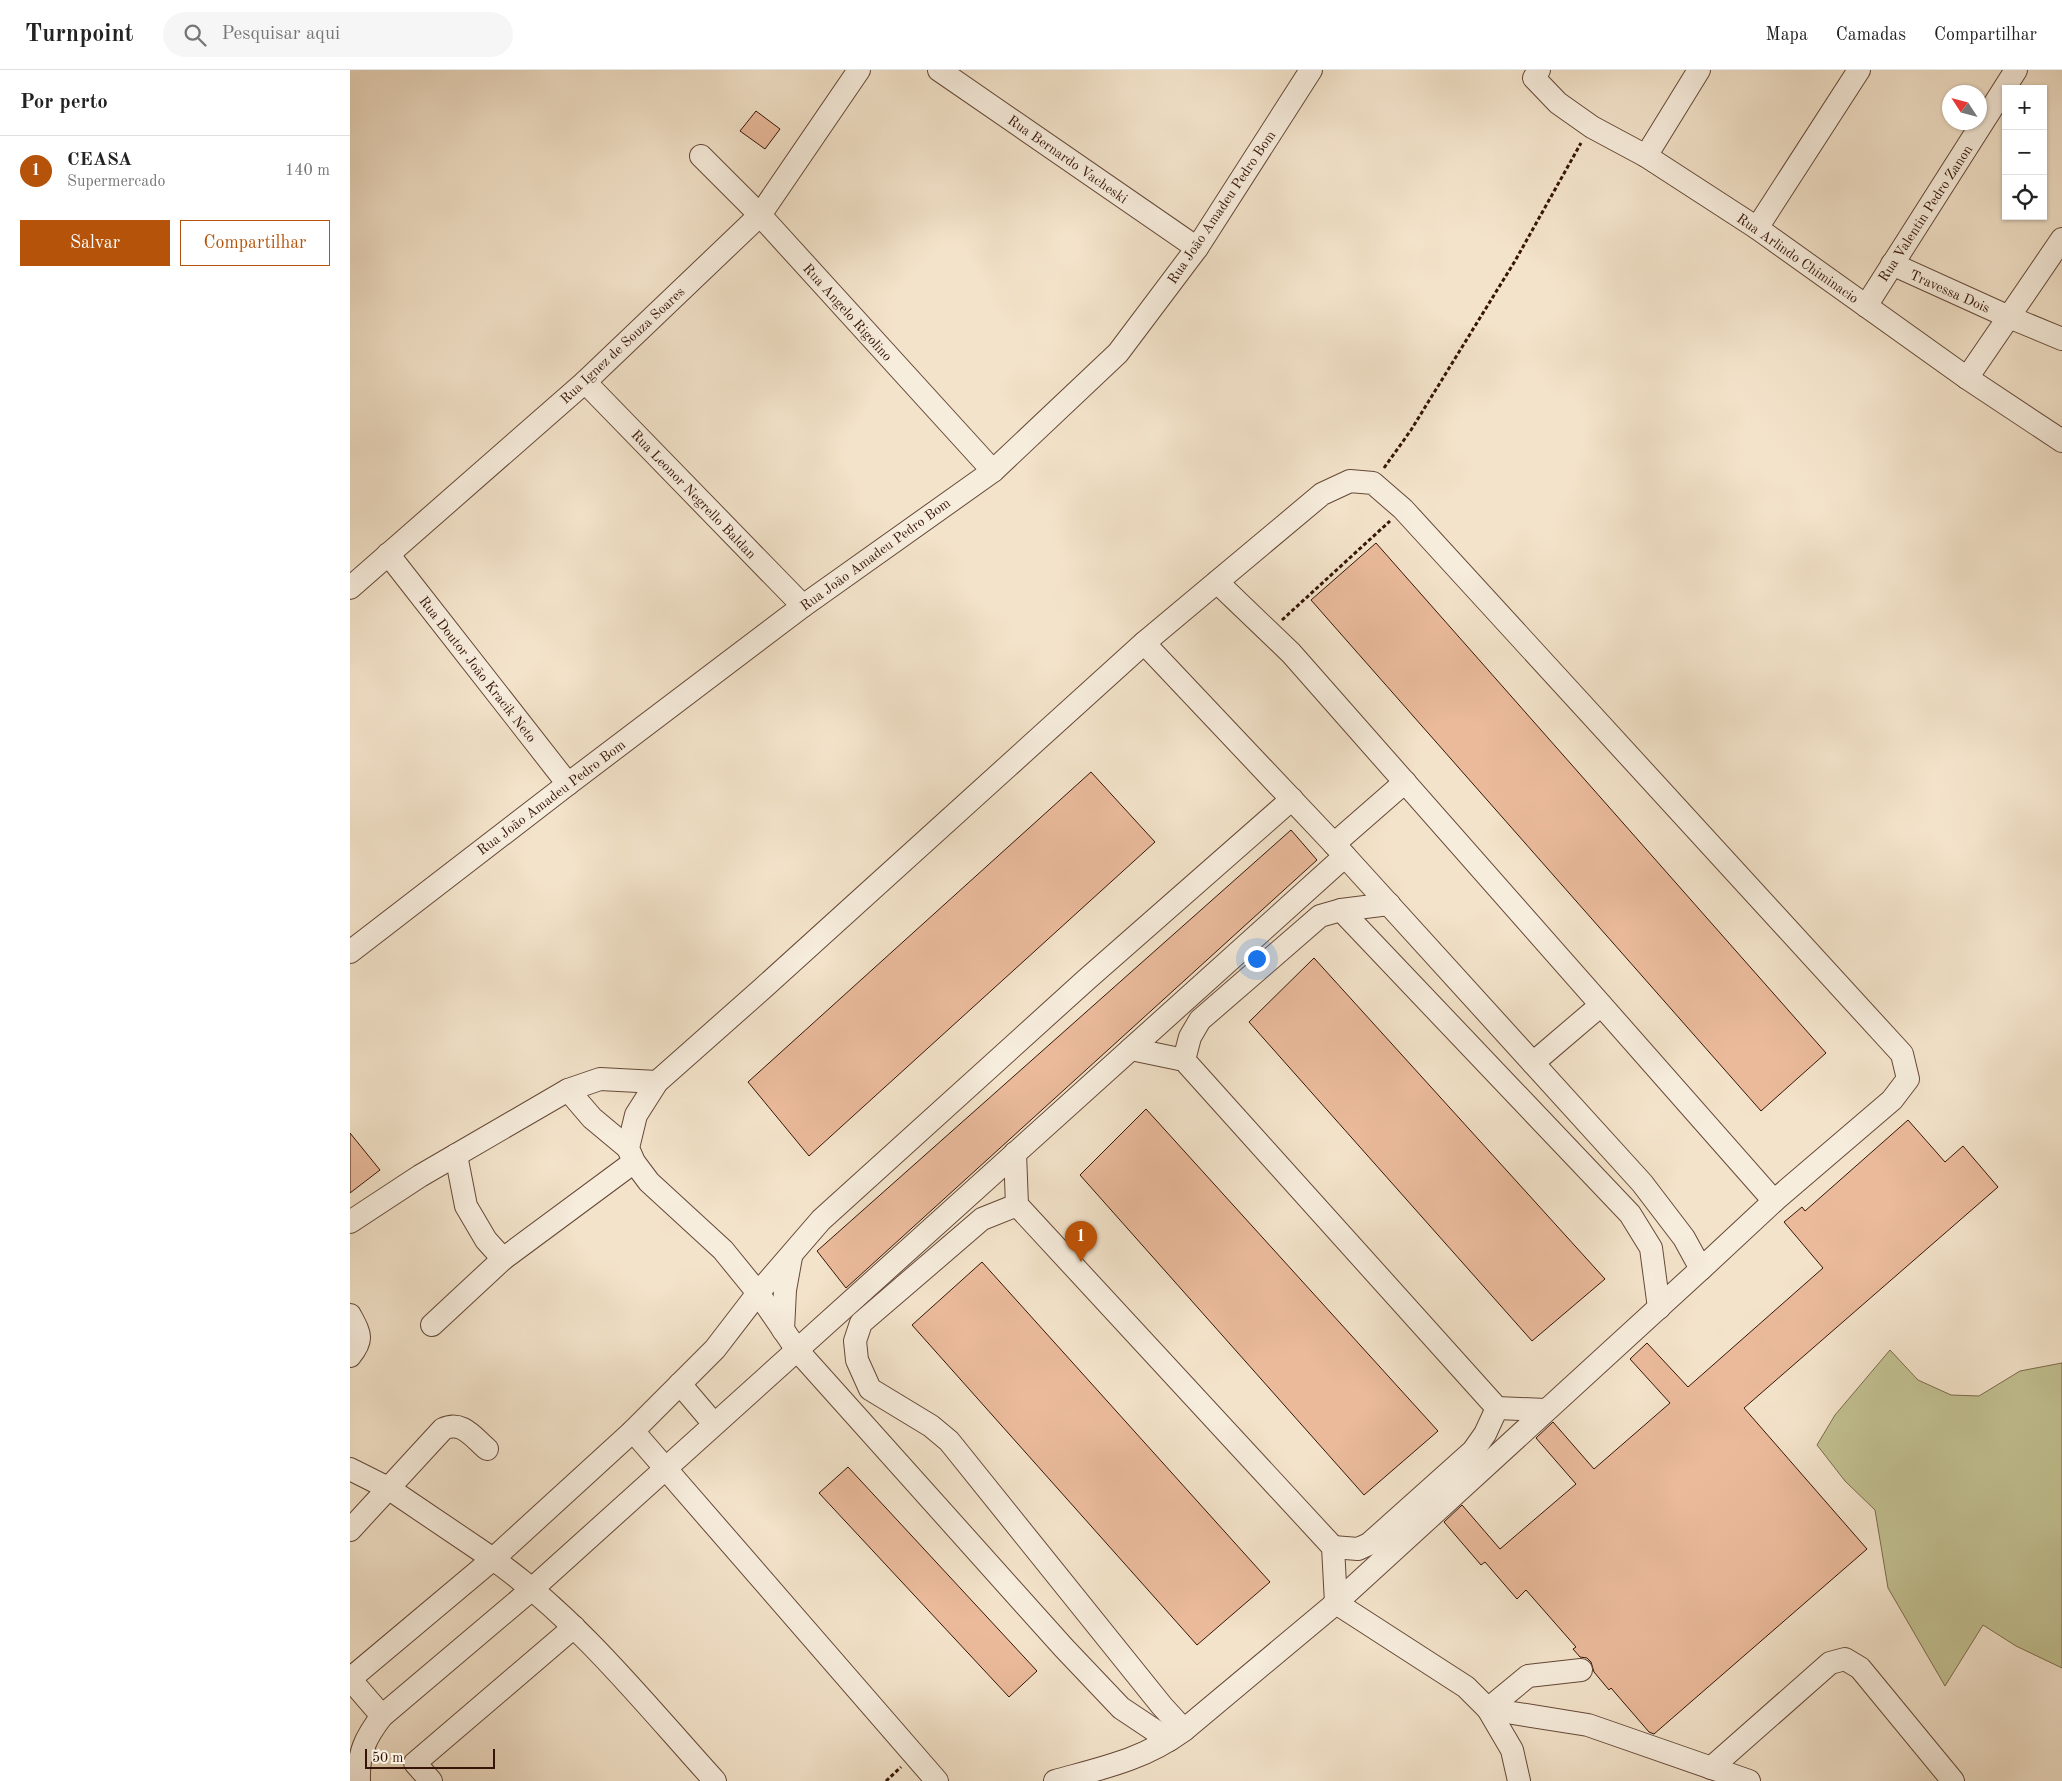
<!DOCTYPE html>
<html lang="pt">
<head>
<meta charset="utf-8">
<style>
	:root { --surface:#fff; --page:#f6f6f6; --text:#222; --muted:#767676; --line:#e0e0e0; --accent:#b45309 }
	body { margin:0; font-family:"Old Standard TT",serif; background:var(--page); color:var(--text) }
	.controls { position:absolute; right:15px; top:15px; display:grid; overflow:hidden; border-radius:0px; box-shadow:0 1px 4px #0004 }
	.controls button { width:45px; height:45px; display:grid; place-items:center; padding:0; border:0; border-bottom:1px solid var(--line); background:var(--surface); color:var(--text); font:25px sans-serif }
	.compass { position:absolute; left:1592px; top:15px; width:45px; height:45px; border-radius:50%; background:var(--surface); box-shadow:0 1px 4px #0004; rotate:306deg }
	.scale { position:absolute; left:15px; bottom:12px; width:130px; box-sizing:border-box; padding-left:5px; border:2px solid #361506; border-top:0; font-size:14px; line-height:18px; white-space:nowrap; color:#361506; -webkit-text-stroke:4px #f7eddd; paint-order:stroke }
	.you { position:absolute; left:906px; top:888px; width:18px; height:18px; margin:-12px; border:4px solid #fff; border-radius:50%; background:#1a73e8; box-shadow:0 0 0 8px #1a73e833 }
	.badge { display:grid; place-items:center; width:32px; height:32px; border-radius:50%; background:var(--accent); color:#fff; font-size:16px; font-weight:700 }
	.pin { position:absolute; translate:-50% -41px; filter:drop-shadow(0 1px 2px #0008) }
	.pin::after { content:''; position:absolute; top:26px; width:18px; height:15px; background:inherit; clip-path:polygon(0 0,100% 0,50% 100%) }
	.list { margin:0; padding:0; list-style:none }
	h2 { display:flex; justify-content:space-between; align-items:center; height:65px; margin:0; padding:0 20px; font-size:21px }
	h2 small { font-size:16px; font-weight:400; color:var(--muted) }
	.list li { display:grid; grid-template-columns:32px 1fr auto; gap:15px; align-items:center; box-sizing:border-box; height:70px; padding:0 20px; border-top:1px solid var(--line) }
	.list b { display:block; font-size:19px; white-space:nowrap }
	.list p { margin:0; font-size:16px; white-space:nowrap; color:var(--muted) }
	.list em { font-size:16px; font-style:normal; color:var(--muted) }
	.actions { display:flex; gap:10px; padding:15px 20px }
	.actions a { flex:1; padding:11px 0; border:1px solid var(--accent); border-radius:0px; text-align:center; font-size:18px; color:var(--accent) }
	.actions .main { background:var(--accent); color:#fff }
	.icon { flex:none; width:28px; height:28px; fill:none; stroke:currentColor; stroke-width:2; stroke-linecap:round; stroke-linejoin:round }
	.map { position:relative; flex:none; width:1712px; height:1711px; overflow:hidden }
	header { display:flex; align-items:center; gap:30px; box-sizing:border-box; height:70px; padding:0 25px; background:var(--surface); border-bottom:1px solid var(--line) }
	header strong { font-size:24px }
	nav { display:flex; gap:28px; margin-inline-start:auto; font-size:18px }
	.search { width:350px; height:45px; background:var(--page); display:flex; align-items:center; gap:12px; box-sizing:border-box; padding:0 18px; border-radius:28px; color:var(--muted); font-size:19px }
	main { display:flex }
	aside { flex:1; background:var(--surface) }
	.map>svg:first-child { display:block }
</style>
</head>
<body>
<header>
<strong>Turnpoint</strong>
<div class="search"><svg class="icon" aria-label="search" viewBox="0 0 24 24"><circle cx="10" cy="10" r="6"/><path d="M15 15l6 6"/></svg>Pesquisar aqui</div>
<nav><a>Mapa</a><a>Camadas</a><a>Compartilhar</a></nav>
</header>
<main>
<aside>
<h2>Por perto<small></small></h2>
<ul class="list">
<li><span class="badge">1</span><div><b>CEASA</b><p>Supermercado</p></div><em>140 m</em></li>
</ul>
<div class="actions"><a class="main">Salvar</a><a>Compartilhar</a></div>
</aside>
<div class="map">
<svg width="1712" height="1711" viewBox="0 0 1712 1711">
	<rect width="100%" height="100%" fill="#f3e3ca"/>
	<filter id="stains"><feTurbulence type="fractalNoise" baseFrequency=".004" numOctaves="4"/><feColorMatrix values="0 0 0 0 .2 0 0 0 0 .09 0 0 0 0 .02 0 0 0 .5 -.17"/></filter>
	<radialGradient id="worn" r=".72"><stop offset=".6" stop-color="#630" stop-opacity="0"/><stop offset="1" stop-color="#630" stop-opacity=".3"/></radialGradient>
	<!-- green -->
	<path fill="#c2c192" stroke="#7c6b4c" d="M1540,1280L1568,1310L1601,1325L1629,1326L1670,1301L1712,1293V1598L1666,1576L1633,1555L1595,1616L1538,1518L1525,1440L1495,1411L1467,1375L1485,1345Z"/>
	<!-- building -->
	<g fill="#eaba9b" stroke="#361506">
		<path d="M406,41L430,59L415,79L390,61Z"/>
		<path d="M1026,473L1476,983L1411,1041L961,530Z"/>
		<path d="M741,702L805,772L459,1086L398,1012Z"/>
		<path d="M941,760L967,790L496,1218L467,1181Z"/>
		<path d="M964,888L1255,1209L1182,1271L899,952Z"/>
		<path d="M796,1039L1088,1361L1014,1425L730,1105Z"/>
		<path d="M1558,1050L1595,1092L1613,1076L1648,1117L1394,1338L1517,1479L1304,1664L1299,1662L1261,1618L1259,1620L1244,1602L1241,1592L1237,1588L1230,1587L1223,1579L1226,1577L1176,1520L1167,1529L1135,1492L1131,1495L1094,1452L1112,1435L1150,1479L1226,1414L1186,1368L1203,1352L1244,1399L1320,1333L1280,1289L1297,1273L1338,1317L1473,1198L1434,1152L1452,1137L1455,1141Z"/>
		<path d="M0,1063L30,1100L0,1123Z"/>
		<path d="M632,1192L920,1512L847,1575L562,1255Z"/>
		<path d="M498,1397L687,1601L659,1627L469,1423Z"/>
	</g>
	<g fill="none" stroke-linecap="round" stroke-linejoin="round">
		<!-- minor casing -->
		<g stroke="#654837" stroke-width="24">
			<g id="minor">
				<path d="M589,0L847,178"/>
				<path d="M1189,0L1184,8L1208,33L1242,57L1296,86L1407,158L1617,308L1712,371"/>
				<path d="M351,86L410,145L643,401"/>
				<path d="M1296,86L1349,0"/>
				<path d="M1407,158L1509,0"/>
				<path d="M1542,194L1659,247L1712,269"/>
				<path d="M1516,236L1666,0"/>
				<path d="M1617,308L1712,169"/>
				<path d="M235,312L453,536"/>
				<path d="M38,484L218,714"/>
				<path d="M867,512L941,583L1424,1131"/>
				<path d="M0,518L235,312L410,145L509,0"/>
				<path d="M984,774L1055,712"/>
				<path d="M991,840L1280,1144L1301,1178L1309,1238"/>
				<path d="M0,882L218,714L453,536L643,401L768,283L847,178L961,0"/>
				<path d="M781,979L834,990L1147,1338L1196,1340"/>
				<path d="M834,990L840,967L850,950L970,846L991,840L1039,834"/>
				<path d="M1183,993L1251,935"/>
				<path d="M218,1020L242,1048L278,1078"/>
				<path d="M665,1083L667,1135L983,1477L986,1533L1116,1617L1138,1639L1162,1680L1169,1711"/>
				<path d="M106,1085L116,1136L136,1170L153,1189"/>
				<path d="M667,1135L632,1149L511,1253L505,1271L507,1290L520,1319L581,1356L599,1371L812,1636L834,1660"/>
				<path d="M0,1152L70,1106L218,1020L250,1009L307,1012"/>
				<path d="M0,1245C10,1264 14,1269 0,1286"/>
				<path d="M82,1255L153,1189L284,1092"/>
				<path d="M433,1260L435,1220L441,1187"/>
				<path d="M330,1314L364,1354"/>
				<path d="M0,1399L38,1418L143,1489L283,1361"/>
				<path d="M0,1460L93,1359C112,1350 123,1367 137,1379"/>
				<path d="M983,1477L1008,1479L1019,1474L1123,1381L1135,1364L1147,1338"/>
				<path d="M1231,1600L1178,1606L1138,1639L1238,1655L1399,1711"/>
				<path d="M0,1609L143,1489C229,1550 295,1634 365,1711"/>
				<path d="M0,1609L32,1646"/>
				<path d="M819,1670L771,1638L714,1578L447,1280L408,1223L471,1150L736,910L942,729"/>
				<path d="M1361,1698L1480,1593L1495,1589L1510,1598L1603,1711"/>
				<path d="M9,1711C8,1683 15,1668 32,1646L182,1519L995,786"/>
				<path d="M81,1711L65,1693L224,1557"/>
				<path d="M587,1711L283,1361L365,1279L408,1223L373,1180L299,1112L284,1092L278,1078L286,1045L307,1012L412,919L794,573L972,424L1000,411L1023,413L1053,439L1552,984L1558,1009L1542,1030L1424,1131L1351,1199"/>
				<path d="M705,1711C752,1698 793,1690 834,1660L986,1533L1351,1199L1334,1168L1292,1113L984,774L794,573"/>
			</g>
		</g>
		<!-- path -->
		<g stroke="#361506" stroke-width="3" stroke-dasharray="4 2.5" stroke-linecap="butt">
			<path d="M1034,398L1061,360L1165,191L1231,73"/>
			<path d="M932,550L1040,451"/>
			<path d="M536,1711L551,1697"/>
		</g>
		<!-- minor -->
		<use href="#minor" stroke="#f7eddd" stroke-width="22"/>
	</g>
	<g text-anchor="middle" stroke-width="4" stroke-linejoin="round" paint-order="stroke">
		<!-- street labels -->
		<g font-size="14" fill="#361506" stroke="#f7eddd">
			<text transform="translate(718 89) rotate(35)" y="5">Rua Bernardo Vacheski</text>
			<text transform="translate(871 137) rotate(-56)" y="5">Rua João Amadeu Pedro Bom</text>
			<text transform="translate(1575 143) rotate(-57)" y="5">Rua Valentin Pedro Zanon</text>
			<text transform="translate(1448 188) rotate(35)" y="5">Rua Arlindo Chiminacio</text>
			<text transform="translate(1600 221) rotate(24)" y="5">Travessa Dois</text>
			<text transform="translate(498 242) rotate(48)" y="5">Rua Angelo Rigolino</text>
			<text transform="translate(272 275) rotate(-43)" y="5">Rua Ignez de Souza Soares</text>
			<text transform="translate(344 424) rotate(46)" y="5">Rua Leonor Negrello Baldan</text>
			<text transform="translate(525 484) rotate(-36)" y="5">Rua João Amadeu Pedro Bom</text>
			<text transform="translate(128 599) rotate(52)" y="5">Rua Doutor João Kracik Neto</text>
			<text transform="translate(201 727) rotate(-37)" y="5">Rua João Amadeu Pedro Bom</text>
		</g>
	</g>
	<rect width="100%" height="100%" filter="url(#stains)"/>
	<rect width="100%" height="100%" fill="url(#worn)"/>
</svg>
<div class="controls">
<button>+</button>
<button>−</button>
<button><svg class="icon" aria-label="locate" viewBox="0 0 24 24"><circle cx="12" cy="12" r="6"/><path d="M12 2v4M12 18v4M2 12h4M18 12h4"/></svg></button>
</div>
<svg class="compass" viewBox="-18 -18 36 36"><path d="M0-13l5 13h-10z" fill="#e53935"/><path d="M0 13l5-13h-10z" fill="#767676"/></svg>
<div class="scale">50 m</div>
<div class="you"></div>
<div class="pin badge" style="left:731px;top:1192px">1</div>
</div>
</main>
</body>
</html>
